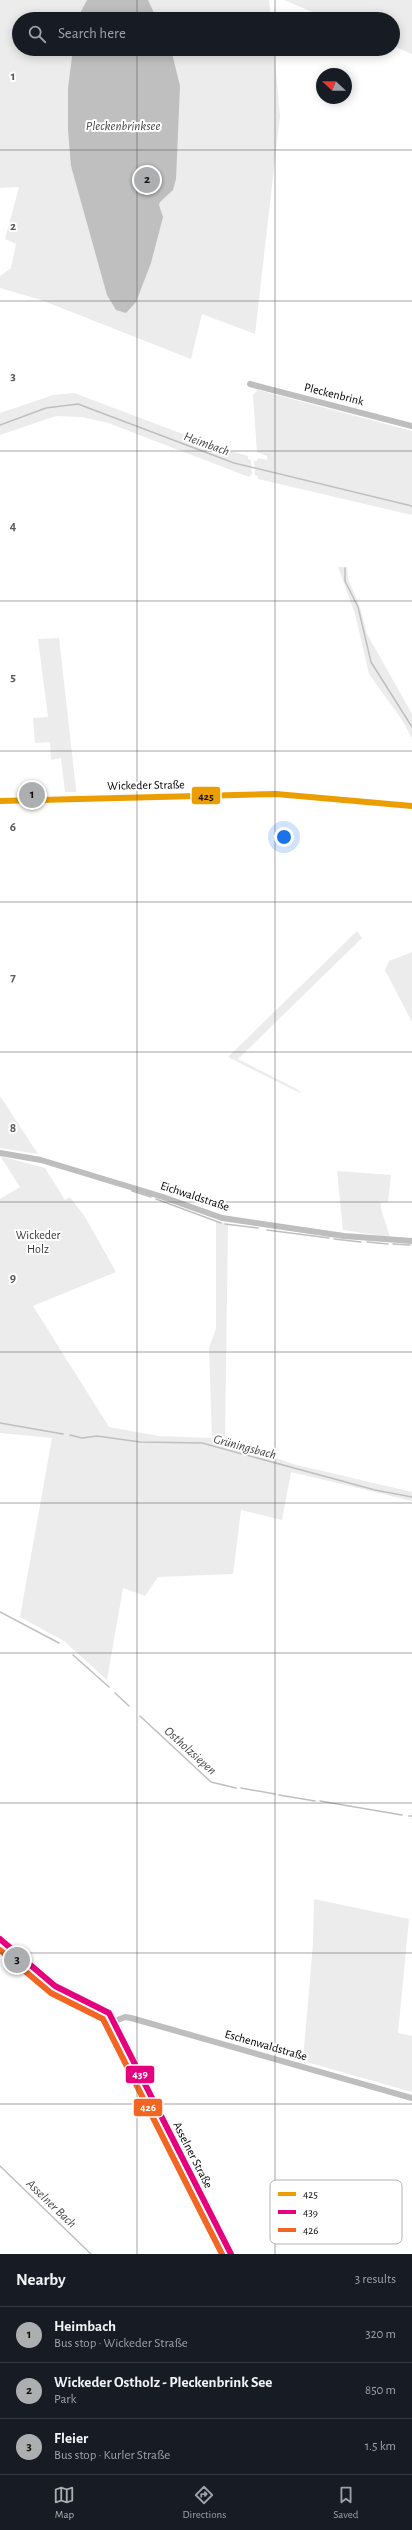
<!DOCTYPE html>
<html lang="en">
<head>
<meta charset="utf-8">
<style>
	:root { --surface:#171b24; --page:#242831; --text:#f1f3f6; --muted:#9ea1a6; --line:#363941; --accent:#adaeaf }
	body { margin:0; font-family:"Alegreya Sans",sans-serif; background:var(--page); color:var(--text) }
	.compass { position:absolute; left:316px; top:68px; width:36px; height:36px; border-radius:50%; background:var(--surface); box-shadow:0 2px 10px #0003; rotate:292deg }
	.you { position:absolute; left:284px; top:837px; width:14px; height:14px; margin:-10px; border:3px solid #fff; border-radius:50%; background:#1a73e8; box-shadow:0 0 0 6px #1a73e833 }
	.badge { display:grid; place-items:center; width:26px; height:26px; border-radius:50%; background:var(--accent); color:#111; font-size:13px; font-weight:700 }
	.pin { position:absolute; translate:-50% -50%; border:2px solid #fff; box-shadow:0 1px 4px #0006 }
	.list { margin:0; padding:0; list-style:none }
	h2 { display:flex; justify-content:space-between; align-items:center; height:52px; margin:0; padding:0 16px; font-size:17px }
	h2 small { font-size:13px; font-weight:400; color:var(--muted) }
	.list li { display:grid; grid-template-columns:26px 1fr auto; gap:12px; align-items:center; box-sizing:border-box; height:56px; padding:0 16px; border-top:1px solid var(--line) }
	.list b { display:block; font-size:15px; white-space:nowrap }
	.list p { margin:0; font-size:13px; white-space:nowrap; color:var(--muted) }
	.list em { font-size:13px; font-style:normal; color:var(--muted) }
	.icon { flex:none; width:22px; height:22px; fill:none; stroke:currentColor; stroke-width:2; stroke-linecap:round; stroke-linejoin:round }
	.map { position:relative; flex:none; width:412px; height:2254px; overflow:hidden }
	.search { position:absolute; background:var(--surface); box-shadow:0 2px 10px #0003; left:12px; right:12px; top:12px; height:44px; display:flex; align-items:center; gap:10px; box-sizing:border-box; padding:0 14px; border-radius:22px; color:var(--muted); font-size:15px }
	.sheet { height:220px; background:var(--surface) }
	nav { display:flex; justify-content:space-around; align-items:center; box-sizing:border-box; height:56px; border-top:1px solid var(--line); background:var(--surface); font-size:11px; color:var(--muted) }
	nav a { display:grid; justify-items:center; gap:2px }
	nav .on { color:var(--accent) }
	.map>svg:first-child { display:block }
</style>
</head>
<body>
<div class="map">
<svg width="412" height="2254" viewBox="0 0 412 2254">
	<rect width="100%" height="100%" fill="#fff"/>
	<!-- green -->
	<g fill="#ececec">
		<path d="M0,0H269L271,19H19V49H274L280,116L255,334L202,314L191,359L41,300L0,288V276L11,268L16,244L5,239L19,187L0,188Z"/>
		<path d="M284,0H412V54L393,46V19H329Z"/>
		<path d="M258,390L412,431V515L258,479V476L255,475L254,461H257L258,458L267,460V456L257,452L253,395Z"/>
		<path d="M74,393L223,449L248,456V459L251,460L252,474L249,477L108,423L82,417L56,416L0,435V413L53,395Z"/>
		<path d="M338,567H347L348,579L360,607L367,634L412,714V738L400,717L369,674L355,614Z"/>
		<path d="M59,638L76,789V792H65L61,758L51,760L50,742L35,743L33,718L48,717L38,639Z"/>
		<path d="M357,931L362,938L238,1059L297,1089L302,1094L228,1057Z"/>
		<path d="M412,952V1022L385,970L389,961Z"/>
		<path d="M0,1096L38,1154L0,1148Z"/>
		<path d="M0,1156L45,1168L65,1200L70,1197L85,1217L116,1272L33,1306L109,1427L159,1436L212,1438L209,1348L216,1328V1221L228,1224L225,1439L293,1464L412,1492V1501L291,1472L282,1520L241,1510L233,1574L158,1577L145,1596L123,1588L107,1680L64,1641L20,1617L52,1438L0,1433V1199L20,1187Z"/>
		<path d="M337,1171L391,1175L388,1202L381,1203V1209L390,1237L343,1230Z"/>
		<path d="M314,1899L409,1919L398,2033L412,2036V2092L303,2061L313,1943Z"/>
	</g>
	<!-- water -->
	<g fill="#bfbfbf">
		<path d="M87,0H148L157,19H77Z"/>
		<path d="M73,49H171L180,86L176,179L173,190L160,202L159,205L163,217L151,263L136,302L126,313L116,310L107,295L71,166L68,130V88Z"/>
	</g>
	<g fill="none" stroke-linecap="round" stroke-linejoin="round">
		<!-- stream -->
		<g stroke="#bfbfbf" stroke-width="1.5">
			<path d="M0,425L46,408L78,404L234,463L412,506"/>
			<path d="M345,568V581L358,607L371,662L412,727"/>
			<path d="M132,1191L151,1197"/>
			<path d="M156,1199L221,1223"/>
			<path d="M225,1224L258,1228"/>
			<path d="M267,1230L329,1238"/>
			<path d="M334,1239L361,1242"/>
			<path d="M367,1242L388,1244"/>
			<path d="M393,1244L410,1245"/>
			<path d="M0,1423L63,1434"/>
			<path d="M70,1435L82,1438L97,1436L140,1442L202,1443L375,1490L412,1497"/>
			<path d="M0,1612L59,1643"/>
			<path d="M73,1655L109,1687"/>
			<path d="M115,1693L129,1706"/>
			<path d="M140,1716L211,1782L236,1788"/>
			<path d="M241,1788L275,1794"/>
			<path d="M279,1795L315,1801"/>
			<path d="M320,1801L402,1815"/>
			<path d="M409,1816H412"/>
			<path d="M0,2166L91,2254"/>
		</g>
		<!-- major casing -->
		<g stroke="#dbdbdb" stroke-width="9">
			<path id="major" d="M0,1939L55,1986L109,2013L231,2254"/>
		</g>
		<!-- minor -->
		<g stroke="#bebebe" stroke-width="6">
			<path d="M250,384L412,426"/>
			<path d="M0,801L101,797L276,794L412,806"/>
			<path d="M0,1153L41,1160L163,1197L222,1218L344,1236L412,1241"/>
			<path d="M115,2021L125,2017L131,2018L412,2098"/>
		</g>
		<!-- major -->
		<use href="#major" stroke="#bebebe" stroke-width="7"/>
		<!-- bus-1 casing -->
		<g stroke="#fff" stroke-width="9">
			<path id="bus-1" d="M0,801L276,794L412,806"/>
		</g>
		<!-- bus-2 casing -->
		<g stroke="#fff" stroke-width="9">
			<path id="bus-2" d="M0,1939L55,1986L109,2013L231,2254"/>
		</g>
		<!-- bus-3 casing -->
		<g stroke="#fff" stroke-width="9">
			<path id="bus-3" d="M0,1950L51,1993L103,2019L222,2254"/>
		</g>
		<!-- bus-1 -->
		<use href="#bus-1" stroke="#eb9e00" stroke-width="6"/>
		<!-- bus-2 -->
		<use href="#bus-2" stroke="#e5007d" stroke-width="6"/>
		<!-- bus-3 -->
		<use href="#bus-3" stroke="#f26522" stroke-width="6"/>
	</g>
	<!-- grid -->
	<path fill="none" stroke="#595959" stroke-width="1" stroke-opacity="0.55" d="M137,0V19M275,0V19M137,49V2254M275,49V2254M0,150H412M0,301H412M0,451H412M0,601H412M0,751H412M0,902H412M0,1052H412M0,1202H412M0,1352H412M0,1503H412M0,1653H412M0,1803H412M0,1953H412M0,2104H412"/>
	<g text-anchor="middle" stroke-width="4" stroke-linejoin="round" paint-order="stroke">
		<!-- street labels -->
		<g font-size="12" fill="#000" stroke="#fff">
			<text transform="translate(334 394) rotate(14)" y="4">Pleckenbrink</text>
			<text transform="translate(146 785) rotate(-1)" y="4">Wickeder Straße</text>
			<text transform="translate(195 1196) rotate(18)" y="4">Eichwaldstraße</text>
			<text transform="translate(266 2045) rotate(16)" y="4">Eschenwaldstraße</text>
			<text transform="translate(193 2155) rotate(63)" y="4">Asselner Straße</text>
		</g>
		<!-- park labels -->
		<g font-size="12" fill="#333" stroke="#fff">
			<text x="38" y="1239">Wickeder<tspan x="38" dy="14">Holz</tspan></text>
		</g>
		<!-- water labels -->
		<g font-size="13" font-style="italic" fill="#444" stroke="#fff">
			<text x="123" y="130">Pleckenbrinksee</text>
			<text transform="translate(207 443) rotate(20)" y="5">Heimbach</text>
			<text transform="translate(245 1446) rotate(15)" y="5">Grüningsbach</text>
			<text transform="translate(191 1750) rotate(42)" y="5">Ostholzsiepen</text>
			<text transform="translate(52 2203) rotate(44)" y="5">Asselner Bach</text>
		</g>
	</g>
	<!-- legend -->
	<rect x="270" y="2180" width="132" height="64" rx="6" fill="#fff" stroke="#b2b2b2" stroke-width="1"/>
	<rect x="278" y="2192" width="18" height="4" fill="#eb9e00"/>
	<rect x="278" y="2210" width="18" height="4" fill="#e5007d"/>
	<rect x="278" y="2228" width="18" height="4" fill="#f26522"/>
	<g font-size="11" fill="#000">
		<text x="303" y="2198">425</text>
		<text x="303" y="2216">439</text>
		<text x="303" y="2234">426</text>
	</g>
	<g font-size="13" text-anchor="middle" font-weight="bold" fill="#595959" stroke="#fff" stroke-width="4" stroke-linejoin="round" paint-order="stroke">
		<text x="13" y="80">1</text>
		<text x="13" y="230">2</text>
		<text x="13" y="380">3</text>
		<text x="13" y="530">4</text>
		<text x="13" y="681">5</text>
		<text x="13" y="831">6</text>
		<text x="13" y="981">7</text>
		<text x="13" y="1132">8</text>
		<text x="13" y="1282">9</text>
	</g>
	<g stroke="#fff" stroke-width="1.5">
		<rect x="191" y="786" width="30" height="19" rx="4" fill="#eb9e00"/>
		<rect x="125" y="2065" width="30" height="19" rx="4" fill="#e5007d"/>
		<rect x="133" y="2098" width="30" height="19" rx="4" fill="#f26522"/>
	</g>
	<g font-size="11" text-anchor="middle" font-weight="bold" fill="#fff">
		<text x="140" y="2078">439</text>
		<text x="148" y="2111">426</text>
	</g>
	<g font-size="11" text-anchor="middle" font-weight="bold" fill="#111">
		<text x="206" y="800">425</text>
	</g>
</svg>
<svg class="compass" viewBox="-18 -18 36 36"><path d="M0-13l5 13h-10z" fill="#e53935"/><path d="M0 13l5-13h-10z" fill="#9ea1a6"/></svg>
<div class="you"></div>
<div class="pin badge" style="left:32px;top:795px">1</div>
<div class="pin badge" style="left:147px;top:180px">2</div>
<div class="pin badge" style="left:17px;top:1960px">3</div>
<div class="search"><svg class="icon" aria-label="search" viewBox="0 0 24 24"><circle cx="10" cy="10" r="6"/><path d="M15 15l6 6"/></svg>Search here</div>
</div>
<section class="sheet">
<h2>Nearby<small>3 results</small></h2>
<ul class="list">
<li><span class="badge">1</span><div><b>Heimbach</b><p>Bus stop · Wickeder Straße</p></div><em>320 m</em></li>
<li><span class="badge">2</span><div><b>Wickeder Ostholz - Pleckenbrink See</b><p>Park</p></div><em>850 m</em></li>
<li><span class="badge">3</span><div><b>Fleier</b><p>Bus stop · Kurler Straße</p></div><em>1.5 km</em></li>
</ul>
</section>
<nav>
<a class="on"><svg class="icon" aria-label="map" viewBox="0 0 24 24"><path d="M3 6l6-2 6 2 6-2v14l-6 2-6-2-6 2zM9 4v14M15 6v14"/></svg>Map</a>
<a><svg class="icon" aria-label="directions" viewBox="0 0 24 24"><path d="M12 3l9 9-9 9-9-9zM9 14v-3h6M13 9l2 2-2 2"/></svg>Directions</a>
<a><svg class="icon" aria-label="saved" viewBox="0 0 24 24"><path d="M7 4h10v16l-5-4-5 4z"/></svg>Saved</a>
</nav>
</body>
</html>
